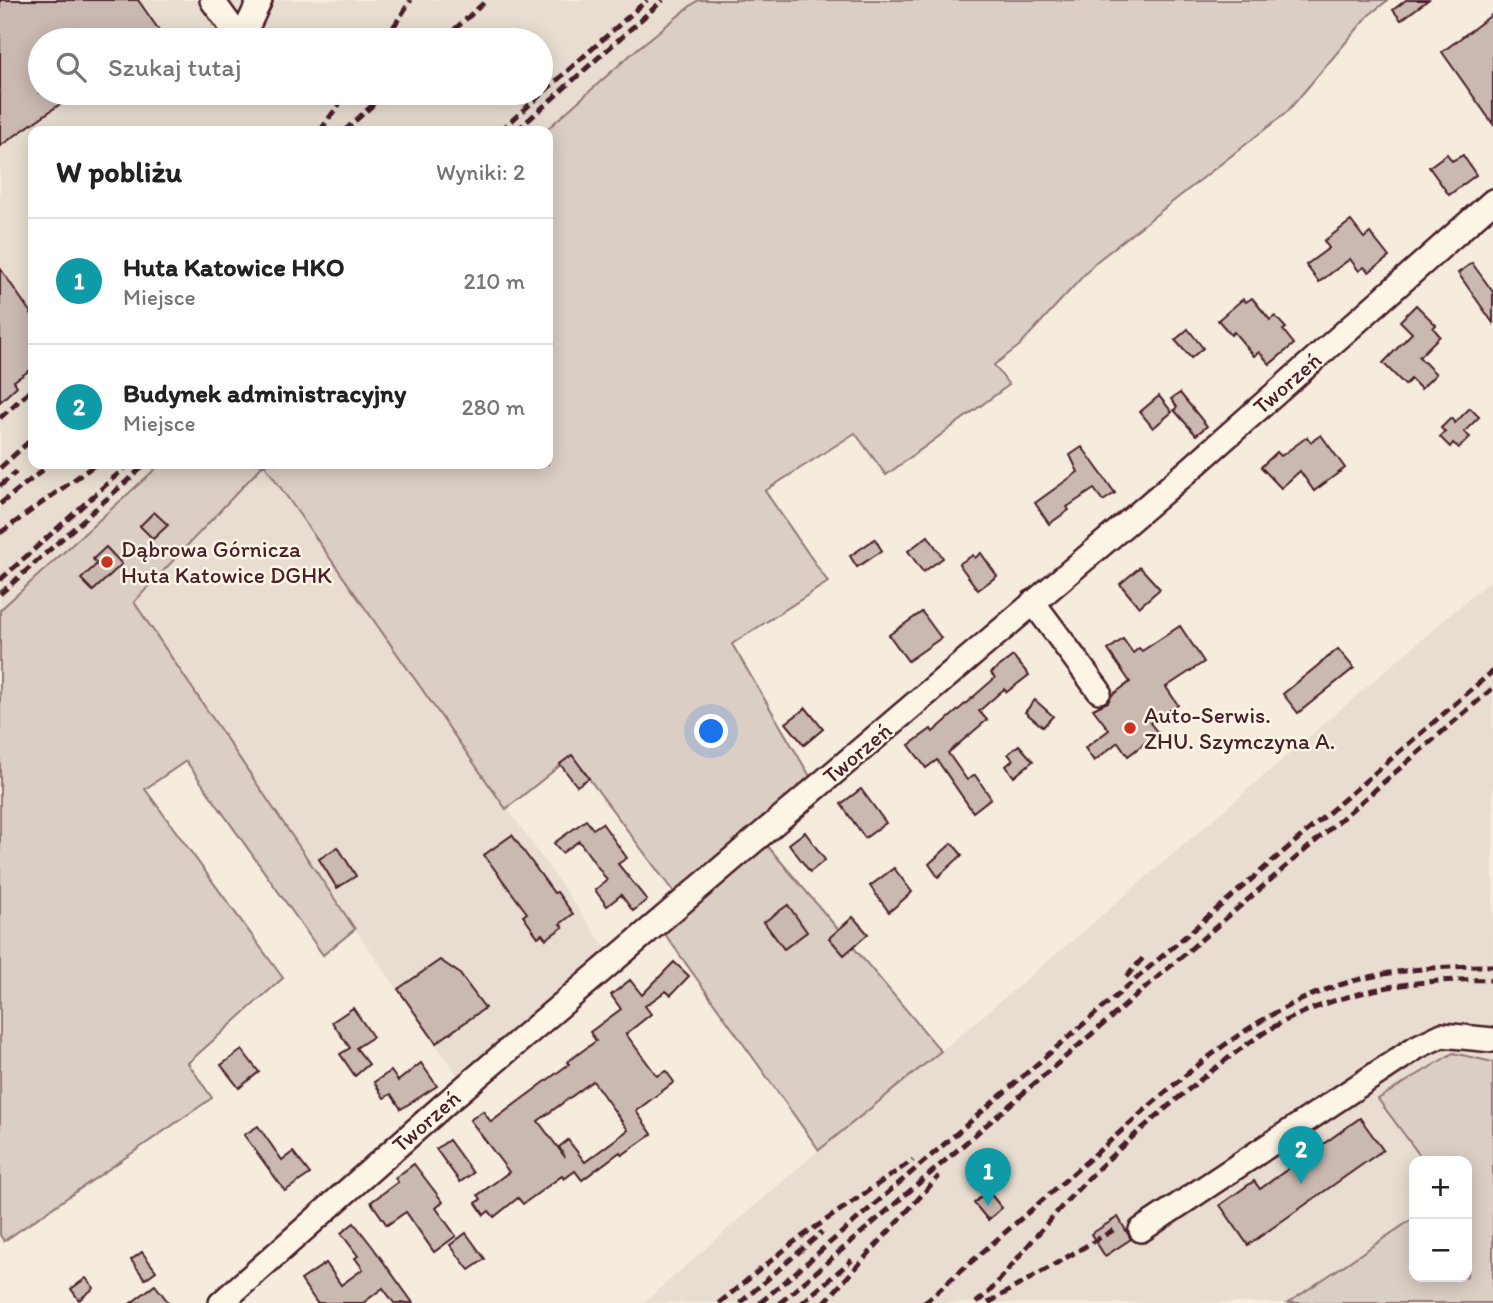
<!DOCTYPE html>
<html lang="pl">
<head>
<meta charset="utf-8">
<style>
	:root { --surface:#fff; --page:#f2f2f2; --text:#222; --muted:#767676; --line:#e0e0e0; --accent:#c8321e }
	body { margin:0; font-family:Itim,sans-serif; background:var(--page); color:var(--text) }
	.controls { position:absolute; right:21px; bottom:21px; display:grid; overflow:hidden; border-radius:14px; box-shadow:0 4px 18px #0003 }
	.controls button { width:63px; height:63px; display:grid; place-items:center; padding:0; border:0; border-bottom:2px solid var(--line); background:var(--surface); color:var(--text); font:35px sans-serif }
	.you { position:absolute; left:712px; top:732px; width:24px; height:24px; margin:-18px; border:5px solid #fff; border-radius:50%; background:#1a73e8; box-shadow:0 0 0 10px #1a73e833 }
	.badge { display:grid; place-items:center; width:46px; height:46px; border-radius:50%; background:var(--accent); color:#fff; font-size:23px; font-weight:700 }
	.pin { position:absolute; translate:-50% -58px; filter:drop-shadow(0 2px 4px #0008) }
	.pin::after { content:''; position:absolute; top:37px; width:24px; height:21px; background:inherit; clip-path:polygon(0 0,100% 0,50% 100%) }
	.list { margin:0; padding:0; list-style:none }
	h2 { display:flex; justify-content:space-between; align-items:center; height:91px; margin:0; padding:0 28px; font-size:30px }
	h2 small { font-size:23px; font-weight:400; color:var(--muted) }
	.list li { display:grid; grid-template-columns:46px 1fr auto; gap:21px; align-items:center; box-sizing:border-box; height:126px; padding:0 28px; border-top:2px solid var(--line) }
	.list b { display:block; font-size:26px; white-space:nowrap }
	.list p { margin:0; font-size:23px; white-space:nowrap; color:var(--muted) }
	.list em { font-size:23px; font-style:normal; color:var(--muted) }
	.icon { flex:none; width:38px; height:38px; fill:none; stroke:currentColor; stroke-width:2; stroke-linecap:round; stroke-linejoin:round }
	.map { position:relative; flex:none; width:1493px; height:1303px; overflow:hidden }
	.search { position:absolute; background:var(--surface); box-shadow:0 4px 18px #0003; left:28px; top:28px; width:525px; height:77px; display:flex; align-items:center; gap:18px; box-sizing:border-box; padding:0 24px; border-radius:38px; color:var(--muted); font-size:26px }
	.panel { position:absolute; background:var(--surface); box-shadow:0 4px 18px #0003; left:28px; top:126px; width:525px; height:343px; border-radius:14px }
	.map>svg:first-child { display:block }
</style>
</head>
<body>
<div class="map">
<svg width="1493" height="1303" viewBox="0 0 1493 1303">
	<rect width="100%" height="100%" fill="#f5ecde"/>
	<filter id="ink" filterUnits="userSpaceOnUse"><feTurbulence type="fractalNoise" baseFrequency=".0143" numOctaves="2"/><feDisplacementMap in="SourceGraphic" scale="14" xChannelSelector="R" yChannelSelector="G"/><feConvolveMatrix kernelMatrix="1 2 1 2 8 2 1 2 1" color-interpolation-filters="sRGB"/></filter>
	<g filter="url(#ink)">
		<!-- built -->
		<g fill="#e8ddd0" fill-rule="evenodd">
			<path d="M0,0H698L637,49L545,131H33V464H265L607,950L461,1080L355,929L134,602L45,567L0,610ZM40,40H541V93H40Z"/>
			<path d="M1493,578V1303H643L819,1150L941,1051L1079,935ZM1414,1161H1467V1277H1414Z"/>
		</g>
		<!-- green -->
		<g fill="#dbcec4" stroke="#927678" stroke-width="2">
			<path d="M698,0H1388L1369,15L1287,112L1096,262L1019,346L994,365L1009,385L886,475L855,433L765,491L828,582L732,644L811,778L675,894L572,756L506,809L264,464L134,602L355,929L323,955L186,761L145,789L283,978L188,1063L212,1098L4,1241L0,1235V610L161,464H548V131H545L637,49Z"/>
			<path d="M766,844L941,1051L819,1150L662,930Z"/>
			<path d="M1453,1053L1493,1062V1303H1288L1414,1218V1277H1467V1161H1424L1378,1099Z"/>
		</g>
		<!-- building -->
		<g fill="#cab9b1" stroke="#4a1f2b" stroke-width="2" fill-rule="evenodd">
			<path d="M0,0H138L161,33L151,40H40V93H76L0,146Z"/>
			<path d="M1406,0H1428L1401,20L1393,10Z"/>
			<path d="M1493,14V124L1442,52Z"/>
			<path d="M1447,154L1452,161L1463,155L1476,175L1449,195L1429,167Z"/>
			<path d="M1351,221L1364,238L1370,233L1389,257L1369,272L1364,267L1359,271L1350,259L1319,282L1306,265L1329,248L1324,241Z"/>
			<path d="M1472,263L1493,292V323L1458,273Z"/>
			<path d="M0,268L33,316V368L14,381L17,386L0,402Z"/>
			<path d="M1252,298L1270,320L1275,316L1286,328L1283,330L1294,344L1270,364L1259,352L1254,356L1234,332L1231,335L1218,320L1243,299L1246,302Z"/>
			<path d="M1416,305L1436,325L1433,328L1440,336L1419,357L1436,374L1421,389L1411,379L1405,385L1383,363L1412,333L1400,321Z"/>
			<path d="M1188,329L1203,348L1191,358L1175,340Z"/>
			<path d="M1180,393L1207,426L1196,435L1174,410L1177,407L1171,399Z"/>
			<path d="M1159,396L1172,412L1153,428L1140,412Z"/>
			<path d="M1470,408L1479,417L1464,432L1470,437L1459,448L1453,443L1450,447L1440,437L1445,432L1441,428L1451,418L1455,423Z"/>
			<path d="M1321,435L1345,468L1314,491L1300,471L1281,488L1261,467L1277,452L1281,456L1307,437L1311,442Z"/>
			<path d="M1082,447L1115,493L1103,501L1094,489L1067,507L1069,510L1049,524L1035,503L1078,472L1070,455Z"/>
			<path d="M154,512L168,525L153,539L140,526Z"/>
			<path d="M928,536L943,558L923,572L908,551Z"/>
			<path d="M875,539L882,551L857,567L850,556Z"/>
			<path d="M106,547L122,564L93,591L81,579L97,564L93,559Z"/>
			<path d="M981,553L997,576L978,590L959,564L973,555L975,558Z"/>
			<path d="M1140,567L1160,589L1139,607L1120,584Z"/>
			<path d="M922,612L941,638L908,661L889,635Z"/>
			<path d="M1180,626L1204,662L1166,687L1178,705L1150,723L1158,733L1128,756L1118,742L1094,761L1085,748L1109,730L1093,709L1108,702L1112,695L1130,682L1108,650L1123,639L1133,653L1139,648L1142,651Z"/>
			<path d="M1338,649L1354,668L1298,713L1283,694Z"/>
			<path d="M1013,656L1029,675L1007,692L1004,689L979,711L987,720L948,753L967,780L975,775L991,798L973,812L937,760L926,768L909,745L931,729L933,732L995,678L991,673Z"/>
			<path d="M1035,700L1053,716L1043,727L1025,712Z"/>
			<path d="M806,708L823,729L804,745L786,723Z"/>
			<path d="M1019,745L1033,761L1014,777L1006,766L1013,760L1008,754Z"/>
			<path d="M572,755L589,778L577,786L560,764Z"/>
			<path d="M861,789L886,823L865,838L841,804Z"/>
			<path d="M586,820L593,829L602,823L627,858L618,864L647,900L633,911L621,895L607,906L595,890L607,880L579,841L562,853L554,843Z"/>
			<path d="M805,832L825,860L810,872L789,844Z"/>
			<path d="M512,835L554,893L557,892L573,914L560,924L563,927L546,939L542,934L538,937L523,916L527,913L484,855Z"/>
			<path d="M952,843L962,855L938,877L929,864Z"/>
			<path d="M338,847L356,876L337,888L319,859Z"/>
			<path d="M894,868L912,892L889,912L870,886Z"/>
			<path d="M788,905L807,932L784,949L764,922Z"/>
			<path d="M853,917L868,934L844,955L829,938Z"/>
			<path d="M440,960L459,973L485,1008L436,1043L398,989Z"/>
			<path d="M674,962L689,976L671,995L666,991L645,1006L651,1014L626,1034L657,1076L666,1071L674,1082L636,1111L652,1134L622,1155L620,1152L582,1180L575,1171L564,1179L562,1176L523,1204L518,1198L494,1217L489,1211L484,1215L476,1203L481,1199L478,1195L509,1172L470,1120L483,1111L491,1122L569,1064L567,1062L596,1041L590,1032L621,1009L611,995L630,980L642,995ZM593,1081L628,1130L585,1162L568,1140L559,1147L565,1157L538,1121Z"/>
			<path d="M353,1008L373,1037L356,1048L369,1064L355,1076L340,1054L350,1048L332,1022Z"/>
			<path d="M242,1050L259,1072L239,1088L221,1065Z"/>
			<path d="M421,1063L437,1086L401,1109L391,1094L384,1098L374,1082L391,1071L398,1081Z"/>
			<path d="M1360,1118L1383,1150L1248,1245L1220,1205L1254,1181L1260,1189Z"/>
			<path d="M258,1126L282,1160L293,1152L310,1174L285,1191L244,1135Z"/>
			<path d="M449,1140L473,1173L460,1182L436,1149Z"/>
			<path d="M414,1164L443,1202L436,1208L456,1236L434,1252L406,1212L387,1225L371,1202L398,1182L395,1178Z"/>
			<path d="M988,1191L1002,1208L988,1220L974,1203Z"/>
			<path d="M1118,1217L1131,1239L1105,1256L1091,1234Z"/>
			<path d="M354,1223L372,1246L413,1303H394L383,1288L363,1303H317L301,1280L326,1263L341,1285L363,1269L355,1258L358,1256L341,1233Z"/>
			<path d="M466,1233L485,1259L469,1270L450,1245Z"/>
			<path d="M142,1252L156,1271L145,1279L131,1260Z"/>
			<path d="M86,1278L94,1288L79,1300L71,1289Z"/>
			<path d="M155,1285L169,1303H131Z"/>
		</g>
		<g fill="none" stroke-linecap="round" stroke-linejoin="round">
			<!-- minor casing -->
			<g stroke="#4a1f2b" stroke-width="28">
				<g id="minor">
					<path d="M212,0L241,40L260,0"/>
					<path d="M1033,602L1099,691"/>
					<path d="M1141,1230L1417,1047L1442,1035L1493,1040"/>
					<path d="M221,1303L445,1104L1187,472L1493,201"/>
				</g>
			</g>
			<!-- minor -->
			<use href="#minor" stroke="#fcf5e5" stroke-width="23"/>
			<!-- rail -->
			<g stroke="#4a1f2b" stroke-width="5" stroke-dasharray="10 5" stroke-linecap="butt">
				<path d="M385,40L411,0"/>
				<path d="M443,40L487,0"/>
				<path d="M320,131L347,93"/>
				<path d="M344,131L386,93"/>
				<path d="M500,131L647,0"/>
				<path d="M516,131L663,0"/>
				<path d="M0,418L33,388"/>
				<path d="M0,468L33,438"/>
				<path d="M0,486L16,472"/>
				<path d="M0,504L43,470"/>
				<path d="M0,533L96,464"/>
				<path d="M0,580L129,464"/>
				<path d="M0,594L146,464"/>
				<path d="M1126,977L1143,958"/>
				<path d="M719,1303L794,1242L913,1160"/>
				<path d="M740,1303L822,1232"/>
				<path d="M760,1303L1493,671"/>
				<path d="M780,1303L1493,688"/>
				<path d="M802,1303L852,1260"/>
				<path d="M824,1303L939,1176"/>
				<path d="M924,1303C980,1254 1037,1205 1093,1156C1164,1094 1235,1023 1325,990C1379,970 1436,966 1493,966"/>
				<path d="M976,1303L990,1291C1021,1255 1051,1216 1084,1183C1121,1145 1163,1110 1204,1077C1231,1056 1259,1033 1291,1018C1355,988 1423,978 1493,980"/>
				<path d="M988,1303L1117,1228"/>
			</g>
		</g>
	</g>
	<!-- markers -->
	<g fill="#c8321e" stroke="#fcf5e5" stroke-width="2.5">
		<circle cx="107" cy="562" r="7"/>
		<circle cx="1130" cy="728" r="7"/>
	</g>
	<g text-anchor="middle" stroke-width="5" stroke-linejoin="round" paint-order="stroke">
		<!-- street labels -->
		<g font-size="23" fill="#4a1f2b" stroke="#fcf5e5">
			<text transform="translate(1287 383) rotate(-41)" y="8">Tworzeń</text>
			<text transform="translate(857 753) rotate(-40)" y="8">Tworzeń</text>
			<text transform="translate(426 1121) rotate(-41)" y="8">Tworzeń</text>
		</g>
		<!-- poi labels -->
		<g font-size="23" fill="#4a1f2b" stroke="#fcf5e5" text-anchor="start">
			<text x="121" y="557">Dąbrowa Górnicza<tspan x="121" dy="26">Huta Katowice DGHK</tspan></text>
			<text x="1144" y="723">Auto-Serwis.<tspan x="1144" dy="26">ZHU. Szymczyna A.</tspan></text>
		</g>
	</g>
</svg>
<div class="controls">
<button>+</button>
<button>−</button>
</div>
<div class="you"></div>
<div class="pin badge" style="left:988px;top:1206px;background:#0f9aa8">1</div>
<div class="pin badge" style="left:1301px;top:1184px;background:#0f9aa8">2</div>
<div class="search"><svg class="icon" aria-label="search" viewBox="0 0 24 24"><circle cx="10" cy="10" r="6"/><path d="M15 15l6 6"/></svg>Szukaj tutaj</div>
<section class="panel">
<h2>W pobliżu<small>Wyniki: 2</small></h2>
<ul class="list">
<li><span class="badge" style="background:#0f9aa8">1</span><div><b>Huta Katowice HKO</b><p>Miejsce</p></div><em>210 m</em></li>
<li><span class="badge" style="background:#0f9aa8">2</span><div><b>Budynek administracyjny</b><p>Miejsce</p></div><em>280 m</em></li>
</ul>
</section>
</div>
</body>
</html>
